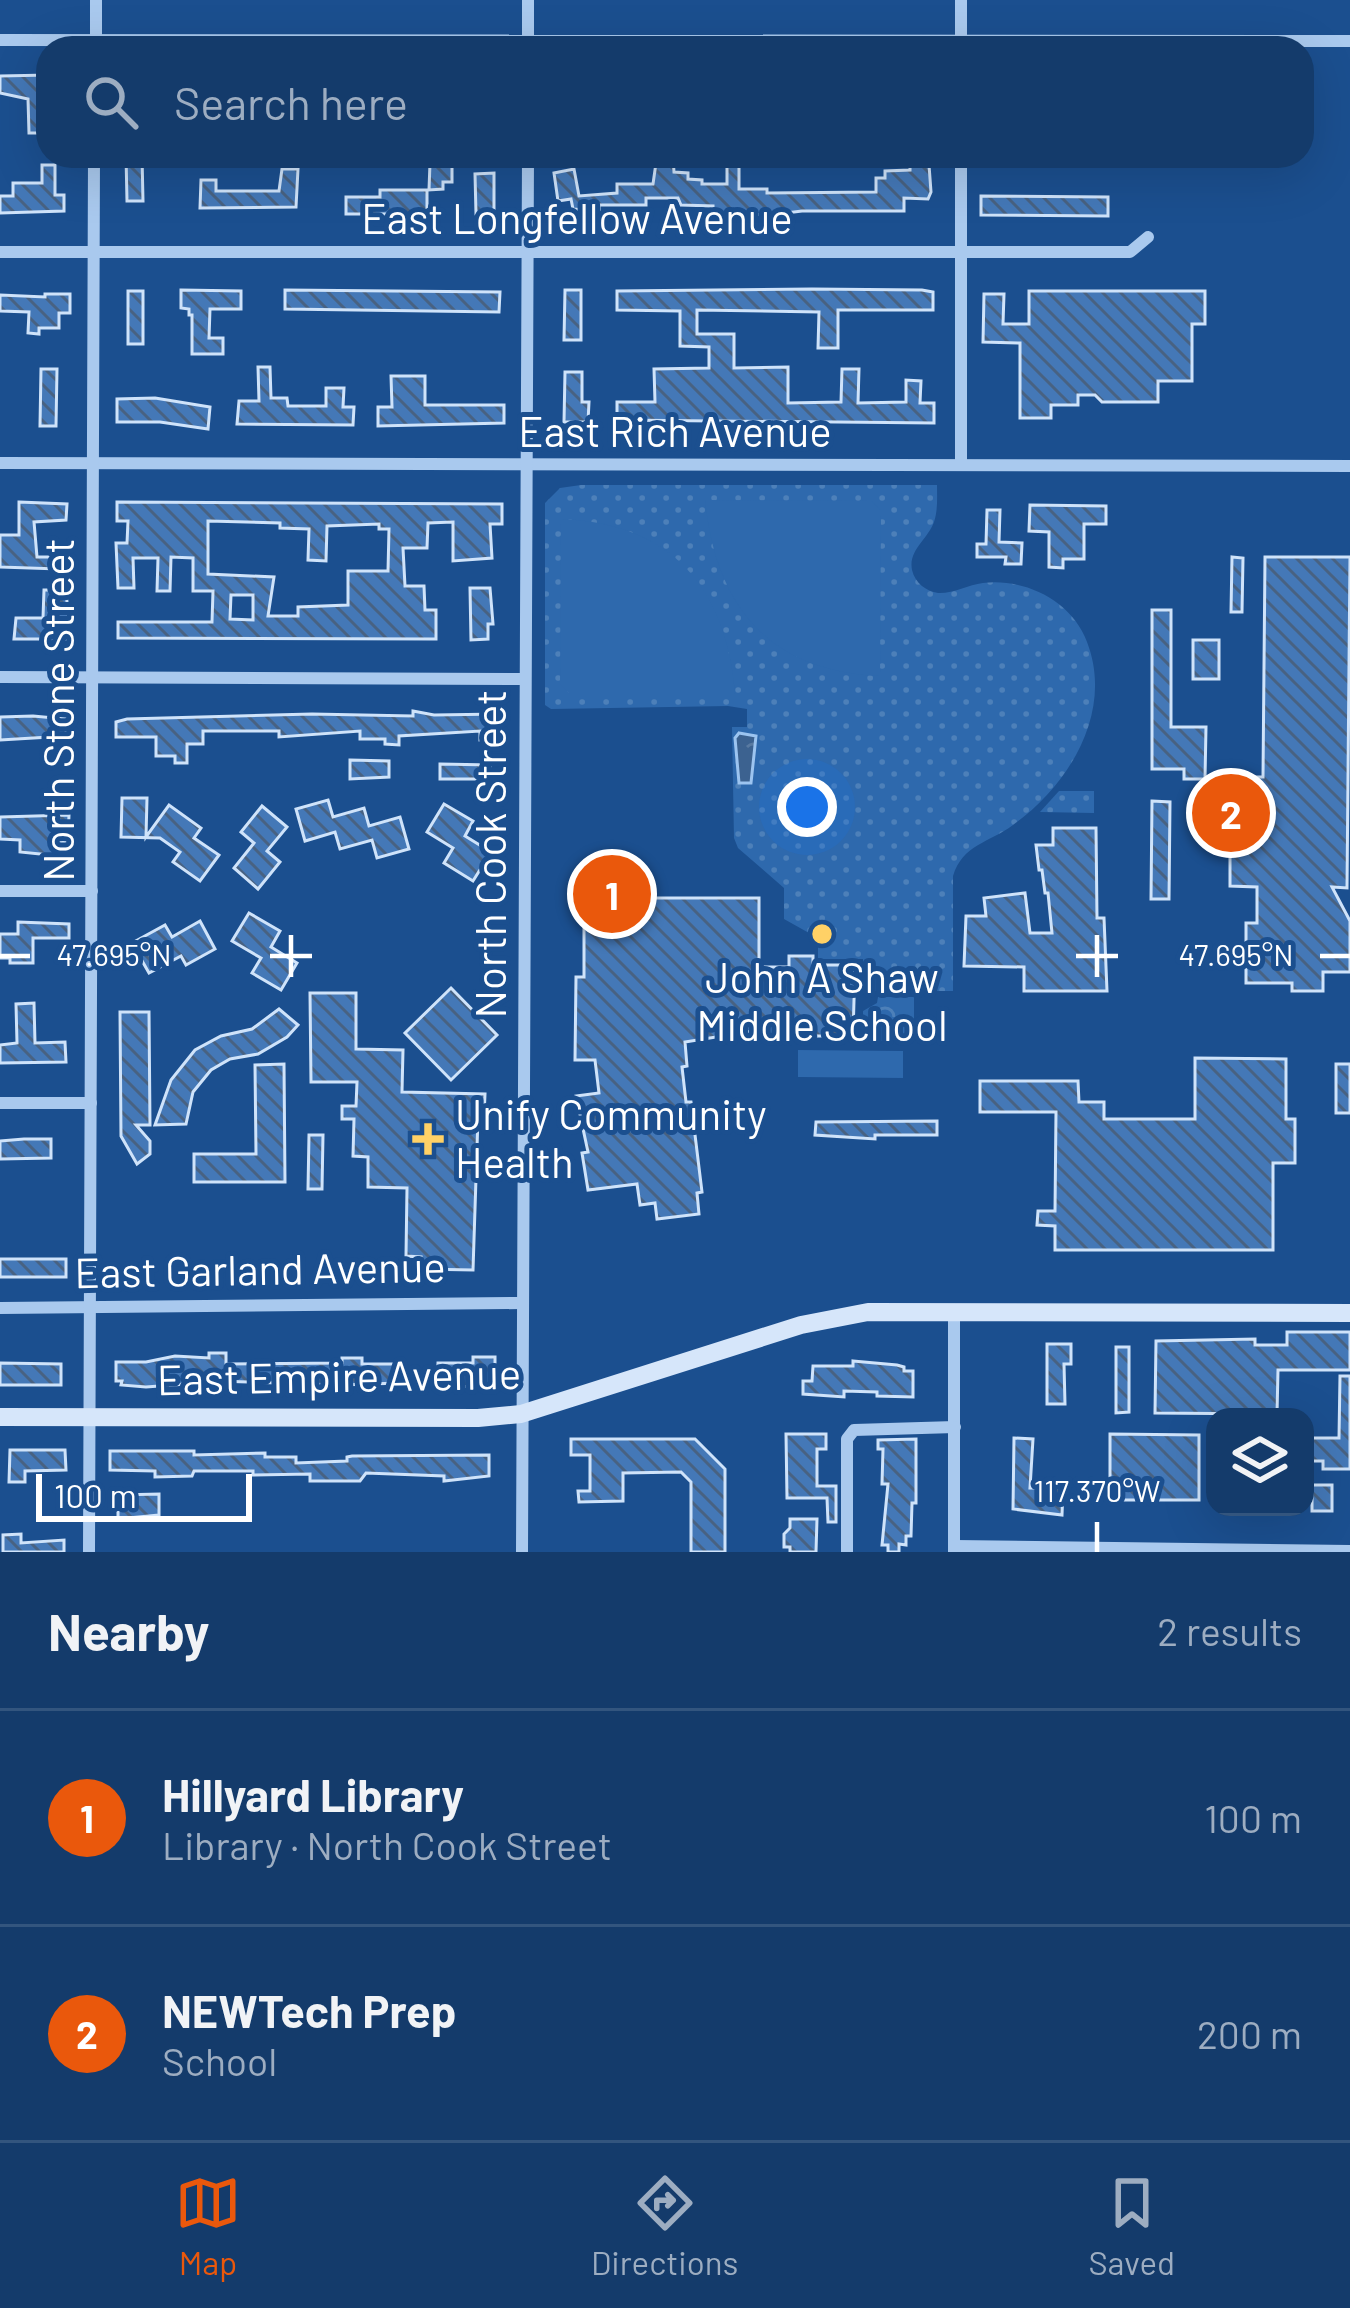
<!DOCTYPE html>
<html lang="en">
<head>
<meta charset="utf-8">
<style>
	:root { --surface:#143b6b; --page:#214673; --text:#f1f3f6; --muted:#9dadc1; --line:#33557e; --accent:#ea580c }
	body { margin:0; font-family:Barlow,sans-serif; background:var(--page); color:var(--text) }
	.controls { position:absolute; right:36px; bottom:36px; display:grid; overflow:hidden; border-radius:24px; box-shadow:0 12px 48px #0002 }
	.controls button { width:108px; height:108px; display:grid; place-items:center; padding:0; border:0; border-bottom:3px solid var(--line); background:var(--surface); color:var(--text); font:60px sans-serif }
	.scale { position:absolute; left:36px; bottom:30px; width:216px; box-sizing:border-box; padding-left:12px; border:6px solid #fff; border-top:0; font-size:33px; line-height:42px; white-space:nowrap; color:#fff; -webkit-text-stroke:9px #1b4f8f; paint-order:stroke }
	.you { position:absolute; left:807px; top:807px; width:42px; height:42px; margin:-30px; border:9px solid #fff; border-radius:50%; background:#1a73e8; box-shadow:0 0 0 18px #1a73e833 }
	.badge { display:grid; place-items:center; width:78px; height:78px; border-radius:50%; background:var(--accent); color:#fff; font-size:39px; font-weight:700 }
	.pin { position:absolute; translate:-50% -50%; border:6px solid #fff; box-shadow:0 3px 12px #0006 }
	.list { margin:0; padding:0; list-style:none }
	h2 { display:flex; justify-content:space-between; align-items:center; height:156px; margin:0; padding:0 48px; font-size:51px }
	h2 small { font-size:39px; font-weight:400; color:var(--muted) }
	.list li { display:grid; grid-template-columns:78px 1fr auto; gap:36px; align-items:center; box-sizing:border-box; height:216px; padding:0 48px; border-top:3px solid var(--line) }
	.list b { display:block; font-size:45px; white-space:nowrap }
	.list p { margin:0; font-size:39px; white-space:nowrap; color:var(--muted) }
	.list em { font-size:39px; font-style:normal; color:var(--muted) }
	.icon { flex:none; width:66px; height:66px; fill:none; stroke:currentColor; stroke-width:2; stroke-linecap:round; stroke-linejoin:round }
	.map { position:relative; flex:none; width:1350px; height:1552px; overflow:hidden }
	.search { position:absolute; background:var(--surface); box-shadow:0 12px 48px #0002; left:36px; right:36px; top:36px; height:132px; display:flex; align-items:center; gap:30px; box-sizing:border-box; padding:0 42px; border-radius:36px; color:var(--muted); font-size:45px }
	.sheet { height:588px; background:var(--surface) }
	nav { display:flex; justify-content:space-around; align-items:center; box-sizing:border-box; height:168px; border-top:3px solid var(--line); background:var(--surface); font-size:33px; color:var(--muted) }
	nav a { display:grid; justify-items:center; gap:6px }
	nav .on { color:var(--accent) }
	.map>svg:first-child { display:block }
</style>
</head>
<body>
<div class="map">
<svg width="1350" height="1552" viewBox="0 0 1350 1552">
	<defs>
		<pattern id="grass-dots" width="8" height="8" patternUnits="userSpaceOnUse" patternTransform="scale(3)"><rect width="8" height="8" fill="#2e69ad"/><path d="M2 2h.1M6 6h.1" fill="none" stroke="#4d80b9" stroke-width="1.8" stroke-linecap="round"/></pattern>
		<pattern id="forest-crowns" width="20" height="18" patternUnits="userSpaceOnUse" patternTransform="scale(3)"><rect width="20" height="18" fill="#2e69ad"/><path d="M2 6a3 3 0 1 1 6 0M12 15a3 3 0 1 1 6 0" fill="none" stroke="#4d80b9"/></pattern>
		<pattern id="water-ripples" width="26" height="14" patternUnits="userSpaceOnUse" patternTransform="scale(3)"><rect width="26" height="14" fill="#3c6290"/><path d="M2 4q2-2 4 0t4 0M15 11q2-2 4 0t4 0" fill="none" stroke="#597aa1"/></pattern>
		<pattern id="building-back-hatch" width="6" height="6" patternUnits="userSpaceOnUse" patternTransform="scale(3)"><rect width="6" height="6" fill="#4478b7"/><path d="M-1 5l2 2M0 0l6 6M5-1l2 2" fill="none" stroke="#486282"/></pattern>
	</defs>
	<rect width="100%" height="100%" fill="#1b4f8f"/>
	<!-- grass -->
	<g fill="url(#grass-dots)">
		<path d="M581,485H937C937,497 938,510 934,522C928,539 908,550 912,570C915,583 926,591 938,593C952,594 968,585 983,583C1025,578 1072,601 1087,642C1114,712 1069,785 1013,825C989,843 963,844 953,876V991H863V959H818V938L784,919V888L738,848L734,838L732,727H747V709L728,706L551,709L545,705V503L560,488Z"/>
		<path d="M1059,791H1094V813L1040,812Z"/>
	</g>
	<!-- forest -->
	<path fill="url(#forest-crowns)" d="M878,997H914V1041H878L863,1023V1011L877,1003Z"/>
	<!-- pitch -->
	<g fill="#2e69ad">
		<path d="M705,500L871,501L881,510L880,676C769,671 716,607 705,500Z"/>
		<path d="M561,519C671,523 726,587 735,694H570L560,684Z"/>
		<path d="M798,1050L903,1051V1078L798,1077Z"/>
	</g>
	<!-- water -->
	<path fill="url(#water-ripples)" stroke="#9cc4f0" stroke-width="3" d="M739,733L756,736L751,783H739L735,738Z"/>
	<!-- building -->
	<g fill="url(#building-back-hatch)" stroke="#cfe3fa" stroke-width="3" fill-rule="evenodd">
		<path d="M48,75V117H39L40,133H29L28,99L0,93V76Z"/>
		<path d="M126,156H142L143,201H127Z"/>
		<path d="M657,156H673L674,172L688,173V179L702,180V184H727V156H739V189H767V193L876,192V178H885V171L910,170V164L929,165L931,192L928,199L904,198V211H802L770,215L713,212V206L681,205L678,198H646V205H599V211L573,209L571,199L558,201L554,173L574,169L579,196L617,193V184H653Z"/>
		<path d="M430,163H452V182H443V189L429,190Z"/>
		<path d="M42,165H55V195H64V211L0,213V196H13V183H42Z"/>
		<path d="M282,169H298L296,207L200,208L201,180H216V191H279Z"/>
		<path d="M494,173V213L476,214L475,174Z"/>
		<path d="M380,190H427V214H346V197H380Z"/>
		<path d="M981,196L1108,197V216L981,215Z"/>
		<path d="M812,289L922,290L933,292V310H838V348H818L819,312L697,310V334H734V368L788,367V403L841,402L842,369H859L858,403L906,402V380L921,381L920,403H934V423L617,420V402H655L654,369L709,368V347L680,346V311L617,310V291Z"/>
		<path d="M181,290L241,291V309H210L209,338H223V354H192V315H189V309L181,308Z"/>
		<path d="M285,290L500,292L499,312L285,309Z"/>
		<path d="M565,290H581V340H564Z"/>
		<rect x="128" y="291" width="15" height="53"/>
		<path d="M1029,291H1205V324H1192V381H1158V402H1102L1095,395H1078V405H1051V418H1020V343L983,342L984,294H1004L1003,324H1029Z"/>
		<path d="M45,294H70V313H59V328H39V334L28,333L29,312L0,311V295L45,297Z"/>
		<path d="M258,367H270L271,398H287L288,406H326V388H344L343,407H354L353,425L237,424L239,401H259Z"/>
		<path d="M41,369H57L56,426H40Z"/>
		<path d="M565,372H582V402H589L588,422H564Z"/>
		<path d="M391,376H425V405H504V423L378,426V407H392Z"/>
		<path d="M155,398L210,407L208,429L160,422H117V399Z"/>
		<path d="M19,502L67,504L66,520L34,522L37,557H58V569L0,567V535H19Z"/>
		<path d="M117,502L502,504V524H490L492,558L453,561V522L428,523L427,548H403L405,586H424L425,610H436V639L118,638V622H212L213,591H193V558L171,557L170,591H157L158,558H133L134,588H118L116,543H127L128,521H117ZM208,521L280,523V528L309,529L308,560L326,561L327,526L379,524V529H389L388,571H348V605L298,607V616H268L274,577L208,574ZM231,595H253V620L230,619Z"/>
		<path d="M1030,505L1106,506V524H1084V559H1063V568L1049,567V532L1029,531Z"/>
		<path d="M987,510H1000L999,542L1022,543L1021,564H1005L1006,557H977V544H986Z"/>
		<path d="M1232,557L1243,558L1242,612H1231Z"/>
		<path d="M1265,557H1350L1347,888L1332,887L1350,921V972H1323V991H1292V983H1246V923H1257V887L1230,886V777H1263Z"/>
		<path d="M470,588H490L493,624H488V639L471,640Z"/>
		<path d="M44,590H66L70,639H14L16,618H43Z"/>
		<path d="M1152,610H1171V727H1206L1205,779H1184V769H1152Z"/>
		<rect x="1193" y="640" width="26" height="39"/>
		<path d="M413,711L434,715L499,714L500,740H480V731L399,736V745L385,744V739H360V731L279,737V731H203V744H187V763H175V756H156V737H116V722L127,719L312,714L413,716Z"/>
		<path d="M33,716L66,719V736L0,740V717Z"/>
		<path d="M350,760L389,761V777L350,779Z"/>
		<path d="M440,764L490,765V779H440Z"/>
		<path d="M122,798H147L146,837L169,805L201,828L194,838L219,855L200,881L173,862L180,852L160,838L121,837Z"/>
		<path d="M328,800L333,817L364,808L369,826L400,817L409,849L377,858L372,840L340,849L335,832L305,841L296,809Z"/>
		<path d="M1152,801L1170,802L1169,899H1151Z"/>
		<path d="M444,804L473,821L465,836L491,852L473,881L444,863L453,848L427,832Z"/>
		<path d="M262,806L287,827L267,851L280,862L258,889L234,868L254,843L241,832Z"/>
		<path d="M69,815L68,842H60V856L20,852V840L0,839V817Z"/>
		<path d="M1053,828H1096L1097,918H1104L1107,991H1024V967L964,966L966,916H986L984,898L1025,893L1030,933H1052L1048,893H1045L1042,870H1039L1036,845H1053Z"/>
		<path d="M636,881L639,898H759V967H789V956H813V965H855L853,1036H765V1029L685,1042L687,1066L682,1067L686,1102H691L702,1192L697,1193L699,1214L657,1219L655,1203L640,1205L637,1184L588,1190L582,1153L588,1152L576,1096L599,1093L595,1060H575L576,977H584V888Z"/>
		<path d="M249,913L280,931L271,947L297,963L281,990L252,973L261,958L232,941Z"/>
		<path d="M200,921L215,949L186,965L181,956L149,973L132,943L165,925L172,937Z"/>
		<path d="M18,922L69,924V938H33V963H10V958H0V934H18Z"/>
		<path d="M451,988L497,1035L451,1080L405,1033Z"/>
		<path d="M310,993H356V1049L403,1050L402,1092L485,1094L484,1117H478L473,1270L420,1269L421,1257L406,1256L407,1188L368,1187V1157L353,1156L354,1119H342V1106H356L357,1082H311Z"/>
		<path d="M34,1003L35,1043L65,1042L66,1062L0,1063V1045L17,1043L16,1004Z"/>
		<path d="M279,1009L298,1025L287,1037L258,1054L230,1059L211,1070L193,1092L186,1124L155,1125L171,1080L195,1050L221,1036L252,1029Z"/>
		<path d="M120,1012H149L150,1125H136L150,1141V1154L137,1164L121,1136Z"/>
		<path d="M1195,1058L1286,1059V1119H1295V1163H1273V1250H1055V1226L1037,1225L1038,1211H1055L1056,1112H980V1081H1078L1079,1102H1104V1119H1195Z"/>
		<path d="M284,1064L285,1182H194V1154H256L255,1065Z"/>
		<rect x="1336" y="1064" width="14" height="49"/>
		<path d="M937,1121V1135H875V1139L815,1135L816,1122Z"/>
		<path d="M309,1135H323L322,1189H308Z"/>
		<path d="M24,1139H51V1158L0,1159V1141Z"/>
		<rect x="0" y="1259" width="66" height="18"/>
		<path d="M1287,1332H1350V1370H1278L1277,1414L1155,1413L1156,1341L1255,1339V1345H1287Z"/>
		<path d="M1047,1344H1071V1364H1064L1065,1404H1047Z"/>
		<path d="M1116,1347H1129V1412L1116,1413Z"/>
		<path d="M209,1353H226V1364L342,1363V1358H362V1364H399V1383L341,1385L185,1380V1384L146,1387L121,1385L122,1381H116V1362H146L175,1356L209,1358Z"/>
		<path d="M473,1357H495V1385L437,1388L438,1363H473Z"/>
		<path d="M853,1361L897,1365L904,1367V1371H913V1397L877,1396V1392L844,1391V1397L803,1394V1381H812L813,1366H853Z"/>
		<path d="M0,1363L61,1364V1385H0Z"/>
		<path d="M1340,1376H1350V1469H1323V1461H1307V1438H1339Z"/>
		<path d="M786,1434H826V1449H817V1486H836V1522H828L827,1498H787Z"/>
		<path d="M1110,1434L1199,1435V1500H1110Z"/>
		<path d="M1014,1438L1033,1439L1030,1488H1063L1062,1515L1013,1509Z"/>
		<path d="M571,1439H695L725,1469V1552H691V1482L681,1472L623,1473V1501L579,1502L578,1491H590V1455H571Z"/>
		<path d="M916,1439V1503H912L911,1536H906V1545L899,1544V1552H888V1545H882L888,1484H882L883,1449H878V1440Z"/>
		<path d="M10,1450H65L66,1470L25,1471V1482H9Z"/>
		<path d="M110,1451H194V1455L265,1453V1457H296V1463L347,1461V1457L352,1456L489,1455V1476L444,1481V1476L366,1473L360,1481H310V1474L253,1475V1471H194L192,1476L155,1477V1471L110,1470Z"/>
		<rect x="1312" y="1485" width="20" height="26"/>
		<path d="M159,1494V1515L118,1519V1495Z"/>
		<path d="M790,1519H817L816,1552H790V1547H784V1534L790,1528Z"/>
		<path d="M21,1534V1543L64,1540V1552H3V1535Z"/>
	</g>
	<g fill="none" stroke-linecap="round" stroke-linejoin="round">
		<!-- street -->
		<g stroke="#a9c9ee" stroke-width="12">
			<path d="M0,40L1350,41"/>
			<path d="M528,47V0"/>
			<path d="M96,48V0"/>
			<path d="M961,48V0"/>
			<path d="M961,156V464"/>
			<path d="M0,252H1130L1148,237"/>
			<path d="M0,463L1350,466"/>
			<path d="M0,677L524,679"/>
			<path d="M0,891H92"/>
			<path d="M0,1103H91"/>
			<path d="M0,1308L521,1303"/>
			<path d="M954,1311V1551"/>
			<path d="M954,1546L1350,1551"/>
			<path d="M89,1552L94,156"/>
			<path d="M522,1552L528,156"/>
			<path d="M847,1552V1439L854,1430L955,1427"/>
		</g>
		<!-- secondary -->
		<path stroke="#d6e6fa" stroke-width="18" d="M0,1417L478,1418L521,1414L801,1325L868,1312L1350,1313"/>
	</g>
	<!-- ticks -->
	<path fill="none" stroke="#fff" stroke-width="4.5" d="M291,935V977M1097,935V977M0,956H30M270,956H312M1076,956H1118M1320,956H1350M1097,1522V1552"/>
	<!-- markers -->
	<g fill="#ffd166" stroke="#1b4f8f" stroke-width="4.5">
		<circle cx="822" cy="934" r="12"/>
		<path d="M422 1121h12v12h12v12h-12v12h-12v-12h-12v-12h12z"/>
	</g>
	<g text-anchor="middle" stroke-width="10" stroke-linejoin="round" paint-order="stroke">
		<!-- street labels -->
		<g font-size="42" fill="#fff" stroke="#1b4f8f">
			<text x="577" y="234">East Longfellow Avenue</text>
			<text x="675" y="447">East Rich Avenue</text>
			<text transform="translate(59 710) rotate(-90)" y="15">North Stone Street</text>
			<text transform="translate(491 854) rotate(-90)" y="15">North Cook Street</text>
			<text transform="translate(260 1270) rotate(-1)" y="15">East Garland Avenue</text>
			<text transform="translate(339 1377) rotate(-1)" y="15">East Empire Avenue</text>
		</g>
		<!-- poi labels -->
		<g font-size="42" fill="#fff" stroke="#1b4f8f">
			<text x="822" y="993">John A Shaw<tspan x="822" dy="48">Middle School</tspan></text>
			<text x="455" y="1130" text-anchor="start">Unify Community<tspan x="455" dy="48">Health</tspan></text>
		</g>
	</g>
	<g font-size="30" text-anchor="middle" fill="#fff" stroke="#1b4f8f" stroke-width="10" stroke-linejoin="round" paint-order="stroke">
		<text x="114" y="966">47.695°N</text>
		<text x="1236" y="966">47.695°N</text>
		<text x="1097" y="1502">117.370°W</text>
	</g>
</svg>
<div class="controls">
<button><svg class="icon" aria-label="layers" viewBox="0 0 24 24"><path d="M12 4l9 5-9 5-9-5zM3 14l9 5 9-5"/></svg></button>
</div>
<div class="scale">100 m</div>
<div class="you"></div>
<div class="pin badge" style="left:612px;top:894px">1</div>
<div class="pin badge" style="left:1231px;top:813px">2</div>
<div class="search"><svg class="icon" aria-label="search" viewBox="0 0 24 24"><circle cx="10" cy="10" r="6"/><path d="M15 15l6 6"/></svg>Search here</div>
</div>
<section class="sheet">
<h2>Nearby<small>2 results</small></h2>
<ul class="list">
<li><span class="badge">1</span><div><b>Hillyard Library</b><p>Library · North Cook Street</p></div><em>100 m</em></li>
<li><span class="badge">2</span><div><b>NEWTech Prep</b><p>School</p></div><em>200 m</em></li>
</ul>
</section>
<nav>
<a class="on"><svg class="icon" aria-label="map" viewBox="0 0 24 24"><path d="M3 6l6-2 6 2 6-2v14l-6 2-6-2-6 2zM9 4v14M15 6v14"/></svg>Map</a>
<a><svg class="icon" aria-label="directions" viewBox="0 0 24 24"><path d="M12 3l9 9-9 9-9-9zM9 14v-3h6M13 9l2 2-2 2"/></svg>Directions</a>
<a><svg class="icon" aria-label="saved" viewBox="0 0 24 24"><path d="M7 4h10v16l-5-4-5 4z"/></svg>Saved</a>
</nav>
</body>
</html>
